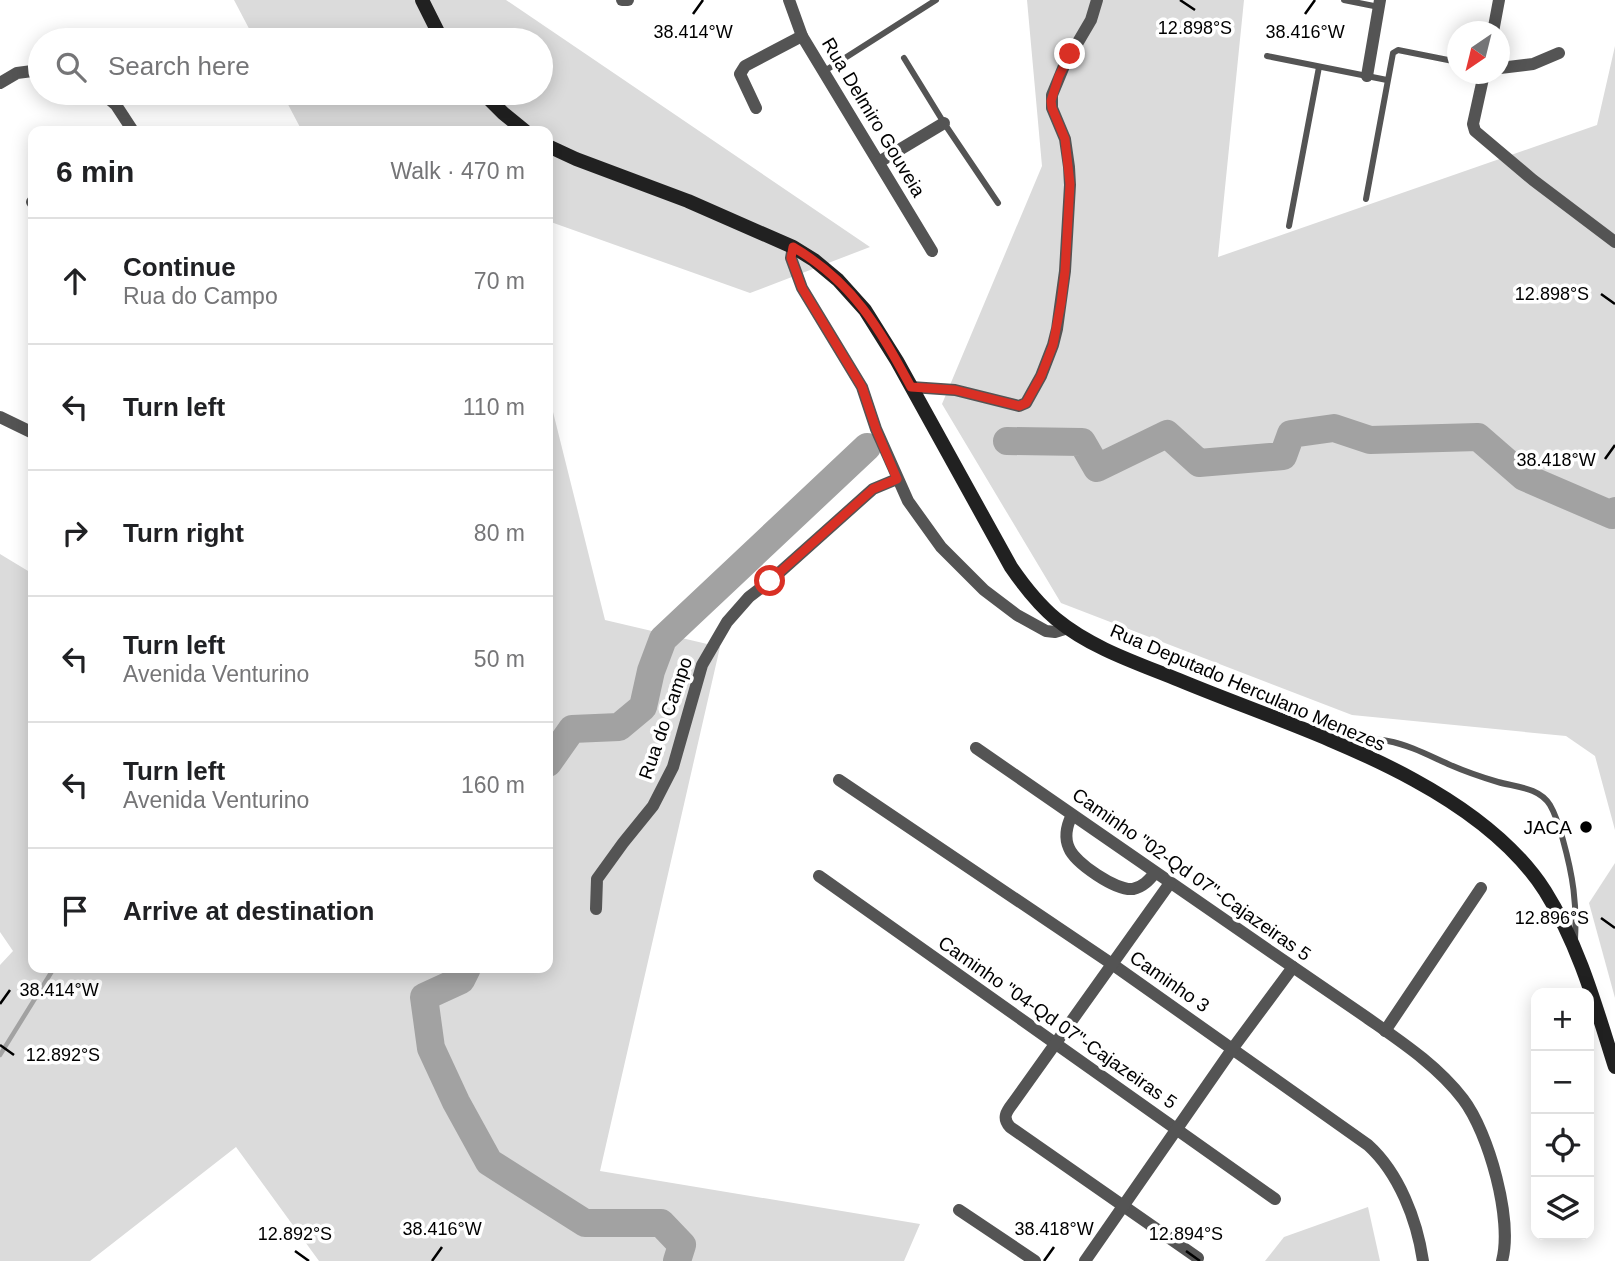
<!DOCTYPE html>
<html lang="en">
<head>
<meta charset="utf-8">
<style>
	:root { --surface:#fff; --page:#f2f2f2; --text:#202124; --muted:#757577; --line:#e0e0e0 }
	body { margin:0; font-family:Helvetica,sans-serif; background:var(--page); color:var(--text) }
	.controls { position:absolute; right:21px; bottom:21px; display:grid; overflow:hidden; border-radius:14px; box-shadow:0 4px 18px #0003 }
	.controls button { width:63px; height:63px; display:grid; place-items:center; padding:0; border:0; border-bottom:2px solid var(--line); background:var(--surface); color:var(--text); font:35px sans-serif }
	.compass { position:absolute; left:1447px; top:21px; width:63px; height:63px; border-radius:50%; background:var(--surface); box-shadow:0 4px 18px #0003; rotate:215deg }
	.stop { position:absolute; width:21px; height:21px; margin:-16px; border:5px solid #d93025; border-radius:50%; background:#fff }
	.stop.end { background:#d93025; border-color:#fff; box-shadow:0 2px 7px #0008 }
	.list { margin:0; padding:0; list-style:none }
	h2 { display:flex; justify-content:space-between; align-items:center; height:91px; margin:0; padding:0 28px; font-size:30px }
	h2 small { font-size:23px; font-weight:400; color:var(--muted) }
	.list li { display:grid; grid-template-columns:46px 1fr auto; gap:21px; align-items:center; box-sizing:border-box; height:126px; padding:0 28px; border-top:2px solid var(--line) }
	.list b { display:block; font-size:26px; white-space:nowrap }
	.list p { margin:0; font-size:23px; white-space:nowrap; color:var(--muted) }
	.list em { font-size:23px; font-style:normal; color:var(--muted) }
	.icon { flex:none; width:38px; height:38px; fill:none; stroke:currentColor; stroke-width:2; stroke-linecap:round; stroke-linejoin:round }
	.map { position:relative; flex:none; width:1615px; height:1261px; overflow:hidden }
	.search { position:absolute; background:var(--surface); box-shadow:0 4px 18px #0003; left:28px; top:28px; width:525px; height:77px; display:flex; align-items:center; gap:18px; box-sizing:border-box; padding:0 24px; border-radius:38px; color:var(--muted); font-size:26px }
	.panel { position:absolute; background:var(--surface); box-shadow:0 4px 18px #0003; left:28px; top:126px; width:525px; height:847px; border-radius:14px }
	.map>svg:first-child { display:block }
</style>
</head>
<body>
<div class="map">
<svg width="1615" height="1261" viewBox="0 0 1615 1261">
	<rect width="100%" height="100%" fill="#fff"/>
	<!-- green -->
	<g fill="#dbdbdb">
		<path d="M234,0H506L870,247L750,293L548,221V131H302L282,93H541V40H255Z"/>
		<path d="M1027,0H1244L1218,257L1597,125L1615,46V830L1595,756L1566,736L1352,715L1061,603L942,404L1042,166Z"/>
		<path d="M548,392L605,620L720,647L600,1171L920,1224L904,1261H319L236,1147L90,1261H0V965L13,951L0,932V554L33,574V968H548Z"/>
		<path d="M1615,863V998L1589,903Z"/>
		<path d="M1368,1207L1380,1261H1265L1284,1237Z"/>
	</g>
	<g fill="none" stroke-linecap="round" stroke-linejoin="round">
		<!-- stream -->
		<path stroke="#a2a2a2" stroke-width="4.5" d="M0,1055L54,968"/>
		<!-- river -->
		<g stroke="#a2a2a2" stroke-width="28">
			<path d="M1007,441L1082,442L1097,468L1167,434L1199,463L1283,456L1291,434L1334,428L1370,440L1478,437L1524,477L1612,515L1615,511"/>
			<path d="M548,763L572,729L619,727L643,707L651,671L663,639L867,447"/>
			<path d="M467,968L461,980L424,997L431,1048L456,1102L489,1162L585,1223H661L682,1245L677,1261"/>
		</g>
		<!-- lane -->
		<g stroke="#545454" stroke-width="6">
			<path d="M1344,0L1379,7"/>
			<path d="M1267,56L1387,80"/>
			<path d="M904,58L944,123L998,203"/>
			<path d="M823,72L936,0"/>
			<path d="M1366,199L1393,53L1398,50L1458,62"/>
			<path d="M1289,226L1319,67"/>
			<path d="M1340,741C1355,740 1372,738 1388,741C1409,745 1428,755 1448,764C1464,771 1481,777 1498,782C1515,787 1539,787 1550,805C1556,815 1560,829 1563,840C1573,876 1577,903 1575,940"/>
		</g>
		<!-- street -->
		<g stroke="#545454" stroke-width="12">
			<path d="M622,0H628"/>
			<path d="M789,0L802,36L932,251"/>
			<path d="M1493,32L1499,0"/>
			<path d="M1500,68L1533,64L1559,53"/>
			<path d="M1484,74L1473,124L1475,131L1533,180L1615,242"/>
			<path d="M1367,76L1380,0"/>
			<path d="M0,83L17,73L40,70"/>
			<path d="M102,93L116,105L133,131"/>
			<path d="M756,108L740,74L745,66L802,36"/>
			<path d="M879,162L944,123"/>
			<path d="M32,202L33,203"/>
			<path d="M793,247L791,258L802,288L862,387L876,429L908,501L941,547L984,590L1017,615L1046,631L1055,632L1068,628"/>
			<path d="M911,387L955,390L1019,406L1026,403L1041,376L1053,345L1057,329L1065,271L1070,185L1069,167L1065,139L1052,108V95L1064,66L1091,20L1097,0"/>
			<path d="M0,417L33,433"/>
			<path d="M976,748C1075,817 1174,886 1274,954C1305,975 1335,996 1366,1017C1400,1041 1437,1065 1463,1099C1489,1133 1513,1220 1502,1261"/>
			<path d="M839,780L1112,964L1368,1145C1399,1173 1417,1220 1423,1261"/>
			<path d="M1072,815C1067,825 1064,837 1069,848C1075,863 1116,891 1133,889C1143,887 1149,880 1155,873"/>
			<path d="M819,876L1275,1199"/>
			<path d="M1170,883L1013,1103C1006,1112 1002,1118 1010,1127L1198,1258"/>
			<path d="M596,909L597,879L623,843L653,806L673,767L702,665L727,622L749,597L770,581L873,489L897,479"/>
			<path d="M1385,1031L1481,888"/>
			<path d="M959,1210L1035,1261"/>
			<path d="M1085,1261L1233,1048L1293,967"/>
		</g>
		<!-- secondary -->
		<g stroke="#212121" stroke-width="14">
			<path d="M422,0L442,40"/>
			<path d="M483,93L503,113L525,131"/>
			<path d="M548,146L576,159L688,201L793,247L814,260L838,280L865,310L897,361L1011,567C1024,586 1038,604 1056,619C1091,648 1137,663 1179,680C1296,729 1473,779 1545,891C1579,945 1596,1007 1615,1067"/>
		</g>
	</g>
	<g fill="none" stroke-linecap="round" stroke-linejoin="round">
		<!-- route -->
		<path stroke="#d93025" stroke-width="9" d="M770,581L873,489L897,479L876,429L862,387L802,288L791,258L793,247C853,282 879,328 911,387L955,390L1019,406L1026,403L1041,376L1053,345L1061,303L1065,271L1070,184L1065,139L1052,108L1051,101L1059,76L1070,54"/>
	</g>
	<!-- ticks -->
	<path fill="none" stroke="#000" stroke-width="2.5" d="M1180,0L1195,10M693,14L703,0M1305,14L1315,0M1601,294L1615,304M1605,459L1615,445M1601,918L1615,928M0,1004L10,990M0,1045L14,1055M295,1251L309,1261M1186,1251L1200,1261M432,1261L442,1247M1044,1261L1054,1247"/>
	<!-- markers -->
	<circle fill="#000" stroke="#fff" stroke-width="2.5" cx="1586" cy="827" r="7"/>
	<g text-anchor="middle" stroke-width="7" stroke-linejoin="round" paint-order="stroke">
		<!-- street labels -->
		<g font-size="19" fill="#000" stroke="#fff">
			<text transform="translate(874 117) rotate(59)" y="7">Rua Delmiro Gouveia</text>
			<text transform="translate(1248 687) rotate(23)" y="7">Rua Deputado Herculano Menezes</text>
			<text transform="translate(665 718) rotate(-71)" y="7">Rua do Campo</text>
			<text transform="translate(1192 874) rotate(35)" y="7">Caminho "02-Qd 07"-Cajazeiras 5</text>
			<text transform="translate(1170 981) rotate(35)" y="7">Caminho 3</text>
			<text transform="translate(1058 1022) rotate(35)" y="7">Caminho "04-Qd 07"-Cajazeiras 5</text>
		</g>
		<!-- poi labels -->
		<g font-size="19" fill="#000" stroke="#fff" text-anchor="end">
			<text x="1572" y="834">JACA</text>
		</g>
	</g>
	<g font-size="18" text-anchor="middle" fill="#000" stroke="#fff" stroke-width="7" stroke-linejoin="round" paint-order="stroke">
		<text x="1195" y="34">12.898°S</text>
		<text x="693" y="38">38.414°W</text>
		<text x="1305" y="38">38.416°W</text>
		<text x="1552" y="300">12.898°S</text>
		<text x="1556" y="466">38.418°W</text>
		<text x="1552" y="924">12.896°S</text>
		<text x="59" y="996">38.414°W</text>
		<text x="63" y="1061">12.892°S</text>
		<text x="442" y="1235">38.416°W</text>
		<text x="1054" y="1235">38.418°W</text>
		<text x="295" y="1240">12.892°S</text>
		<text x="1186" y="1240">12.894°S</text>
	</g>
</svg>
<div class="controls">
<button>+</button>
<button>−</button>
<button><svg class="icon" aria-label="locate" viewBox="0 0 24 24"><circle cx="12" cy="12" r="6"/><path d="M12 2v4M12 18v4M2 12h4M18 12h4"/></svg></button>
<button><svg class="icon" aria-label="layers" viewBox="0 0 24 24"><path d="M12 4l9 5-9 5-9-5zM3 14l9 5 9-5"/></svg></button>
</div>
<svg class="compass" viewBox="-18 -18 36 36"><path d="M0-13l5 13h-10z" fill="#e53935"/><path d="M0 13l5-13h-10z" fill="#757577"/></svg>
<div class="stop" style="left:770px;top:581px"></div>
<div class="stop end" style="left:1070px;top:54px"></div>
<div class="search"><svg class="icon" aria-label="search" viewBox="0 0 24 24"><circle cx="10" cy="10" r="6"/><path d="M15 15l6 6"/></svg>Search here</div>
<section class="panel">
<h2>6 min<small>Walk · 470 m</small></h2>
<ul class="list">
<li><svg class="icon" aria-label="ahead" viewBox="0 0 24 24"><path d="M12 20V5M6 11l6-6 6 6"/></svg><div><b>Continue</b><p>Rua do Campo</p></div><em>70 m</em></li>
<li><svg class="icon" aria-label="left" viewBox="0 0 24 24"><path d="M17 20v-9H6M10 6l-5 5 5 5"/></svg><div><b>Turn left</b></div><em>110 m</em></li>
<li><svg class="icon" aria-label="right" viewBox="0 0 24 24"><path d="M7 20v-9h11M14 6l5 5-5 5"/></svg><div><b>Turn right</b></div><em>80 m</em></li>
<li><svg class="icon" aria-label="left" viewBox="0 0 24 24"><path d="M17 20v-9H6M10 6l-5 5 5 5"/></svg><div><b>Turn left</b><p>Avenida Venturino</p></div><em>50 m</em></li>
<li><svg class="icon" aria-label="left" viewBox="0 0 24 24"><path d="M17 20v-9H6M10 6l-5 5 5 5"/></svg><div><b>Turn left</b><p>Avenida Venturino</p></div><em>160 m</em></li>
<li><svg class="icon" aria-label="arrive" viewBox="0 0 24 24"><path d="M6 21V4h12l-3 4 3 4H6"/></svg><div><b>Arrive at destination</b></div></li>
</ul>
</section>
</div>
</body>
</html>
